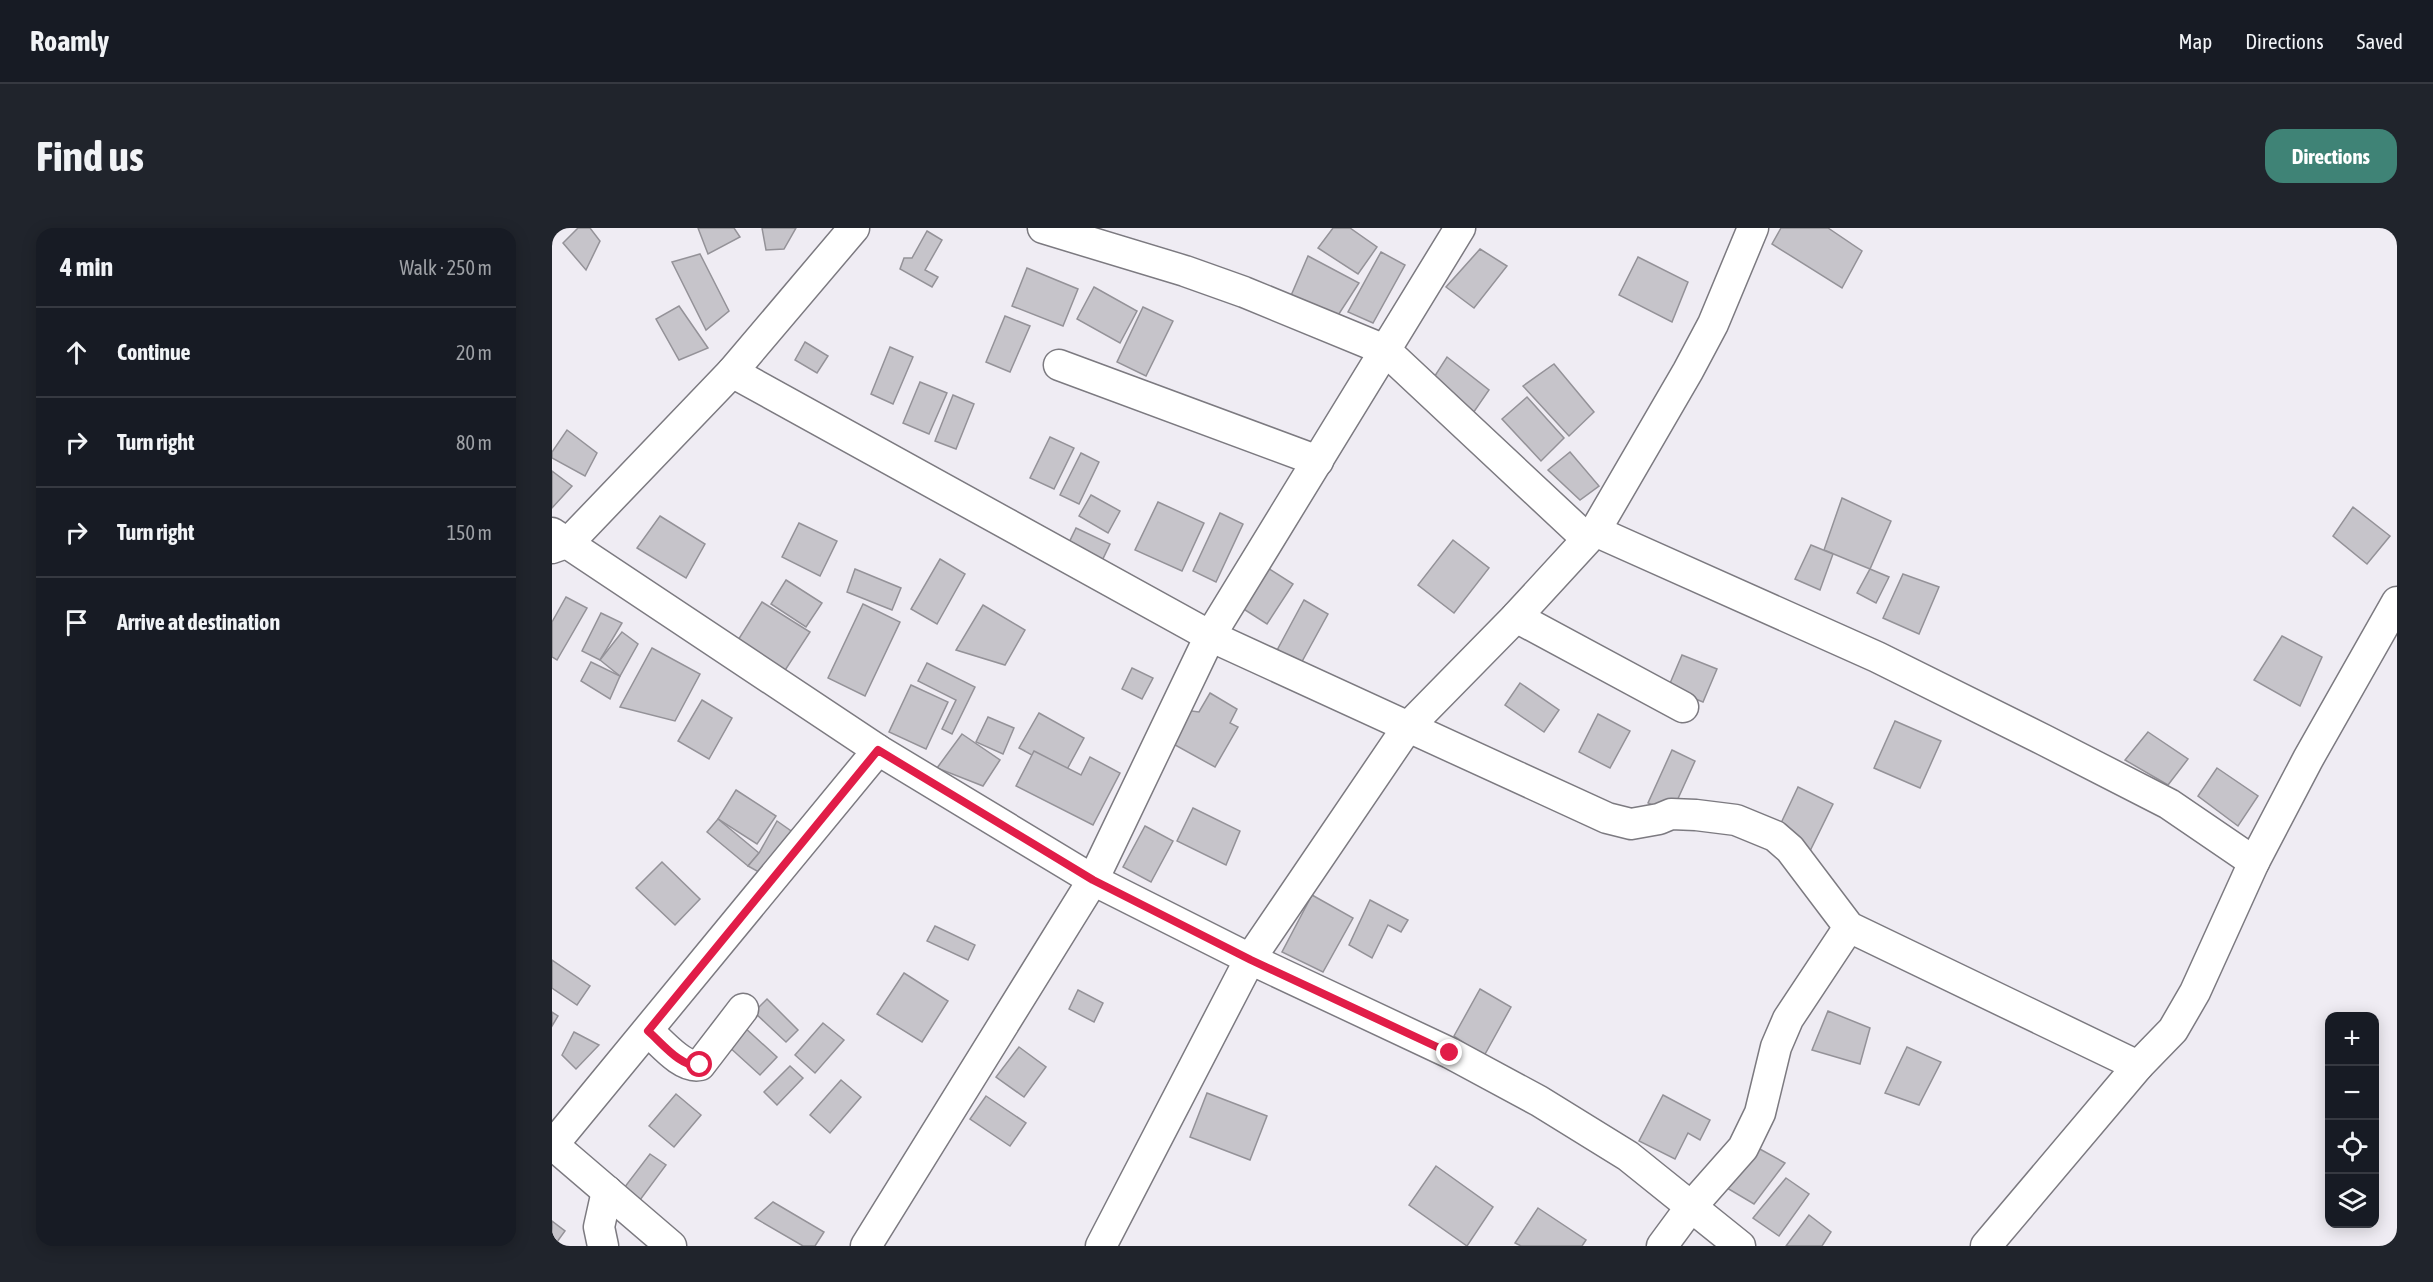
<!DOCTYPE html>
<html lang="en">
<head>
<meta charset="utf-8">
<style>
	:root { --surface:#171b24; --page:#20242c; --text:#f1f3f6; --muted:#9ea1a6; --line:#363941; --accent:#3f8376 }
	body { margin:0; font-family:"Asap Condensed",sans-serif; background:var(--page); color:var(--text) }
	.controls { position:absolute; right:18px; bottom:18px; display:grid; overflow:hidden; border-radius:12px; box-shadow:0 3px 15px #0003 }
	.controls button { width:54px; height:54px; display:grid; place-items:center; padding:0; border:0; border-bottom:2px solid var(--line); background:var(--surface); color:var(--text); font:30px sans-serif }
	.stop { position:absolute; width:18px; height:18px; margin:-14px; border:4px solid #e11d48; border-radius:50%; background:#fff }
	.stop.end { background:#e11d48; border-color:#fff; box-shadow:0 2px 6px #0008 }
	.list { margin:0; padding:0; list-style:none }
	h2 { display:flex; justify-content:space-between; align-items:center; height:78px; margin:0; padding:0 24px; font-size:26px }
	h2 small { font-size:20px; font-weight:400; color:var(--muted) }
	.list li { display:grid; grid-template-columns:39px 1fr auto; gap:18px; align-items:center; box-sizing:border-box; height:90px; padding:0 24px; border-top:2px solid var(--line) }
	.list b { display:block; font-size:22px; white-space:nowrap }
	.list em { font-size:20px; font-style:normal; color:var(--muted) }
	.icon { flex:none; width:33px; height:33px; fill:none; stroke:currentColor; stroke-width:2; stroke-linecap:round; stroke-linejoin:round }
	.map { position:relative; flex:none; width:1845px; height:1018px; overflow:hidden; border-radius:18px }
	header { display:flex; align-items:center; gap:36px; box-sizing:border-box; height:84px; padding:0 30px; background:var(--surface); border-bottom:2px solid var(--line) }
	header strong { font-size:28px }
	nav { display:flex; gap:33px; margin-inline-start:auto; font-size:21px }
	.intro { display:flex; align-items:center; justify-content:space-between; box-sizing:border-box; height:144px; padding:0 36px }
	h1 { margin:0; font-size:42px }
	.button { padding:15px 27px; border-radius:18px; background:var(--accent); color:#fff; font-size:21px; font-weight:700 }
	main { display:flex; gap:36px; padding:0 36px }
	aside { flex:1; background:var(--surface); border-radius:18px; box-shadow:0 3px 15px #0003 }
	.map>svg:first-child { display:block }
</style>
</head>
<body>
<header>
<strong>Roamly</strong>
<nav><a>Map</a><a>Directions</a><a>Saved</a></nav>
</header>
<div class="intro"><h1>Find us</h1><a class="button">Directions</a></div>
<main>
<aside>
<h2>4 min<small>Walk · 250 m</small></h2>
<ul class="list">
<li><svg class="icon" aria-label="ahead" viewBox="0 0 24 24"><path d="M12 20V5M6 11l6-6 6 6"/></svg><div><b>Continue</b></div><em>20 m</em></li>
<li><svg class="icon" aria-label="right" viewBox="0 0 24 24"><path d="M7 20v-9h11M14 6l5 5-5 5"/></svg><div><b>Turn right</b></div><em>80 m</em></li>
<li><svg class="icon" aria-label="right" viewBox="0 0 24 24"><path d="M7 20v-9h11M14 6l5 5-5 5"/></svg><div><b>Turn right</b></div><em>150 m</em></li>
<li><svg class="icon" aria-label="arrive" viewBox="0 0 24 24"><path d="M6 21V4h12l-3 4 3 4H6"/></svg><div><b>Arrive at destination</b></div></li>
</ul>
</aside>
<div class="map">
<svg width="1845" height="1018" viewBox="0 0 1845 1018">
	<rect width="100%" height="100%" fill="#efecf3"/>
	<!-- building -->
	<g fill="#c6c4ca" stroke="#949298" stroke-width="1.5">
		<path d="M26,0H38L48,13L34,42L11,15Z"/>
		<path d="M146,0H182L188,9L156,26Z"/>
		<path d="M210,0H244L232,21L214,22Z"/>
		<path d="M781,0H798L825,19L806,46L766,20Z"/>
		<path d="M1229,0H1276L1310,23L1290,60L1220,16Z"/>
		<path d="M375,3L390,12L373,42L386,49L380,59L348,41L352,30H360Z"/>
		<path d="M928,21L955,38L922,80L894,59Z"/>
		<path d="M829,24L853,37L821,95L796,84Z"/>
		<path d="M148,26L177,83L154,102L120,34Z"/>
		<path d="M756,28L807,55L781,95L738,70Z"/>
		<path d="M1086,29L1136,54L1120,94L1067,67Z"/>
		<path d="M475,40L526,61L511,98L460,78Z"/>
		<path d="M542,59L585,83L568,115L525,91Z"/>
		<path d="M127,78L156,120L127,132L104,91Z"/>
		<path d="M591,79L621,93L594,148L565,134Z"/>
		<path d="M453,88L478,98L458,144L434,134Z"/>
		<path d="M253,114L276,128L265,145L243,132Z"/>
		<path d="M338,119L361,129L341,176L319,166Z"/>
		<path d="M895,129L937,162L917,191L877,157Z"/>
		<path d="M1002,136L1042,184L1017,208L971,158Z"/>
		<path d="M368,154L395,165L377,206L351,195Z"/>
		<path d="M401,167L422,176L404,221L383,213Z"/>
		<path d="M975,169L1012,210L989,233L950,191Z"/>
		<path d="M15,202L45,225L33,248L0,230V224Z"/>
		<path d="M498,209L522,220L502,261L478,250Z"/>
		<path d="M1018,224L1047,258L1028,272L996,242Z"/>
		<path d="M529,225L547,234L527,276L508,267Z"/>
		<path d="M0,243L20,258L0,280Z"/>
		<path d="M539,267L568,283L556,305L527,288Z"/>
		<path d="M1290,270L1339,293L1318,341L1272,322Z"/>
		<path d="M606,274L652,295L630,343L583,322Z"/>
		<path d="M1801,279L1838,308L1815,336L1781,308Z"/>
		<path d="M668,285L691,296L664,354L641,343Z"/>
		<path d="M108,288L153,316L134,350L85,320Z"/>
		<path d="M247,295L285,313L268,348L230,329Z"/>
		<path d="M524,300L558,316L547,339L513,323Z"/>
		<path d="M901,312L937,340L902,385L866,357Z"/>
		<path d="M1259,317L1281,326L1268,362L1243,351Z"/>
		<path d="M388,331L413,346L385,396L359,381Z"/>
		<path d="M716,340L741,356L715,396L690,380Z"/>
		<path d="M303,341L349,360L340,382L295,364Z"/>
		<path d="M1318,341L1337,349L1324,375L1305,365Z"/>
		<path d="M1351,346L1387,359L1367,406L1331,390Z"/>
		<path d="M234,352L270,375L254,399L219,376Z"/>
		<path d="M14,369L35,380L5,432L0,429V394Z"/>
		<path d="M752,372L776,386L747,439L723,426Z"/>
		<path d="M210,374L258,404L228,450L181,420Z"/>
		<path d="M311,376L348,394L313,468L276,450Z"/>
		<path d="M431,377L473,402L453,437L404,422Z"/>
		<path d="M49,385L70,395L48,432L30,423Z"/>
		<path d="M70,404L86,416L68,448L48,432Z"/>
		<path d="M1730,408L1770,429L1748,478L1702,452Z"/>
		<path d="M100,420L148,446L123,493L68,479Z"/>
		<path d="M1130,427L1165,441L1151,474L1116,460Z"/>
		<path d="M39,434L68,448L58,471L29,453Z"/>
		<path d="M375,435L423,459L400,506L390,501L404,472L366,453Z"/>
		<path d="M580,440L601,450L590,471L570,461Z"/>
		<path d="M968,455L1007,482L992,504L953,477Z"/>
		<path d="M359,457L396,474L374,521L337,504Z"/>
		<path d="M658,465L685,481L678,495L686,499L663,539L614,512L632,482L647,484Z"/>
		<path d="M150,472L180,490L157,531L126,513Z"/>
		<path d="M487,485L532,510L513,545L467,520Z"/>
		<path d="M1046,486L1078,503L1058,540L1027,524Z"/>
		<path d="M436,489L462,500L451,526L424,514Z"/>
		<path d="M1343,493L1389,513L1368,560L1322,540Z"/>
		<path d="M1596,504L1636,531L1616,557L1573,532Z"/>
		<path d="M410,506L448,532L431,558L385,540Z"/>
		<path d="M1120,522L1143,533L1119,586L1096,575Z"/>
		<path d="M482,523L529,547L538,529L568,545L541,597L464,558Z"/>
		<path d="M1665,540L1706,568L1686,598L1646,568Z"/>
		<path d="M1246,559L1281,576L1257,625L1223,608Z"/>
		<path d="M184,562L224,588L205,616L166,591Z"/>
		<path d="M641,580L688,603L674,637L625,613Z"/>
		<path d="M166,591L207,625L196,638L155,604Z"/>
		<path d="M225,593L242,605L214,648L196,638L207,625Z"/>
		<path d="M593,598L621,613L599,654L571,639Z"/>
		<path d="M110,634L148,671L123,697L84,660Z"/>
		<path d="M760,667L801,690L771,744L730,724Z"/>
		<path d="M818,672L856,692L849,704L836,697L820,730L797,717Z"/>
		<path d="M383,698L423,717L416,732L375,713Z"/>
		<path d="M0,732L38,758L25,777L0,760Z"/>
		<path d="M352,745L396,773L370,814L325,786Z"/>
		<path d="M928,761L959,779L932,828L902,808Z"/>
		<path d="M526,762L551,775L542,794L517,781Z"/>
		<path d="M215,771L246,802L234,814L202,784Z"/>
		<path d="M1276,783L1318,800L1308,836L1260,822Z"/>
		<path d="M0,784L6,788L0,798Z"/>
		<path d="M271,795L292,812L263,845L243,827Z"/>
		<path d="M191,798L225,829L208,847L175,817Z"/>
		<path d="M22,804L47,817L24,841L10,827Z"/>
		<path d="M467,819L494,839L472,869L444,849Z"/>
		<path d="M1355,819L1389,834L1367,877L1333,865Z"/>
		<path d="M238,838L251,850L225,877L212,864Z"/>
		<path d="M289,852L309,869L278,905L258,887Z"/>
		<path d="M655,865L715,888L698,932L638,909Z"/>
		<path d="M124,866L149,887L122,919L97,898Z"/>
		<path d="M1111,867L1158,892L1148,912L1136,905L1123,931L1087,913Z"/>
		<path d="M434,868L474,895L458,918L418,891Z"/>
		<path d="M1206,920L1233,935L1202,976L1175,960Z"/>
		<path d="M98,926L114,937L88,972L72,960Z"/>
		<path d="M884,938L941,979L915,1018L857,977Z"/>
		<path d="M1234,950L1257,966L1227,1008L1201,990Z"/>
		<path d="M221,974L272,1004L263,1018H251L203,990Z"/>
		<path d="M986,980L1034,1012L1030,1018H969L963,1015Z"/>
		<path d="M1257,987L1279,1004L1270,1018H1234Z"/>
		<path d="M0,993L13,1003L2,1018H0Z"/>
	</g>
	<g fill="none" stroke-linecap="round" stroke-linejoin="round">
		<!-- minor casing -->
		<g stroke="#7c7a80" stroke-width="33">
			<g id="minor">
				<path d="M491,0L633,43L692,64L833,122L1034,310"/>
				<path d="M507,137L766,233"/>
				<path d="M180,144L658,408L1055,590L1079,596L1107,591L1119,586L1144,587L1184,592L1223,608L1238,621L1297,699L1586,838"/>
				<path d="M1043,303L1325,429L1492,512L1617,576L1702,634"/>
				<path d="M0,305L326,522L541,652L698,731L898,825L987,873L1076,928L1188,1018"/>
				<path d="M0,320L17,314L180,144L302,0"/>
				<path d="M964,389L1131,479"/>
				<path d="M96,803C109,814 130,841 148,837L191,781"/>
				<path d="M0,916L119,1018"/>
				<path d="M0,918L326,522"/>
				<path d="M51,1018L47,999L55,963"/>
				<path d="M314,1018L541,652L658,408L908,0"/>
				<path d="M549,1018L698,731L855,500L964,389L1043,303L1136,143L1161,96L1201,0"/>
				<path d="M1110,1018L1138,980L1191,920L1208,885L1224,819L1236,791L1297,699"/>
				<path d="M1434,1018L1586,838L1621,802L1643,764L1702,634L1756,531L1845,374"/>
			</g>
		</g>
		<!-- minor -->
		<use href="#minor" stroke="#fff" stroke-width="30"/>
	</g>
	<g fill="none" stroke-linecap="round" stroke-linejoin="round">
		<!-- route -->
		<path stroke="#e11d48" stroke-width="8" d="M148,837C130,841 109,814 96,803L326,522L541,652L699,732L898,825"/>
	</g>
</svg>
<div class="controls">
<button>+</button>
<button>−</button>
<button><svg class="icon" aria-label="locate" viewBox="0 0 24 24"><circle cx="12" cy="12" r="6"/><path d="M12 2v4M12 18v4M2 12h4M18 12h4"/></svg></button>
<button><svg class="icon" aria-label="layers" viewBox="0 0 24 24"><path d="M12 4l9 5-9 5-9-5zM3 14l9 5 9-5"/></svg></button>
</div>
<div class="stop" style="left:148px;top:837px"></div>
<div class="stop end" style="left:898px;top:825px"></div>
</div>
</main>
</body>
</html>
